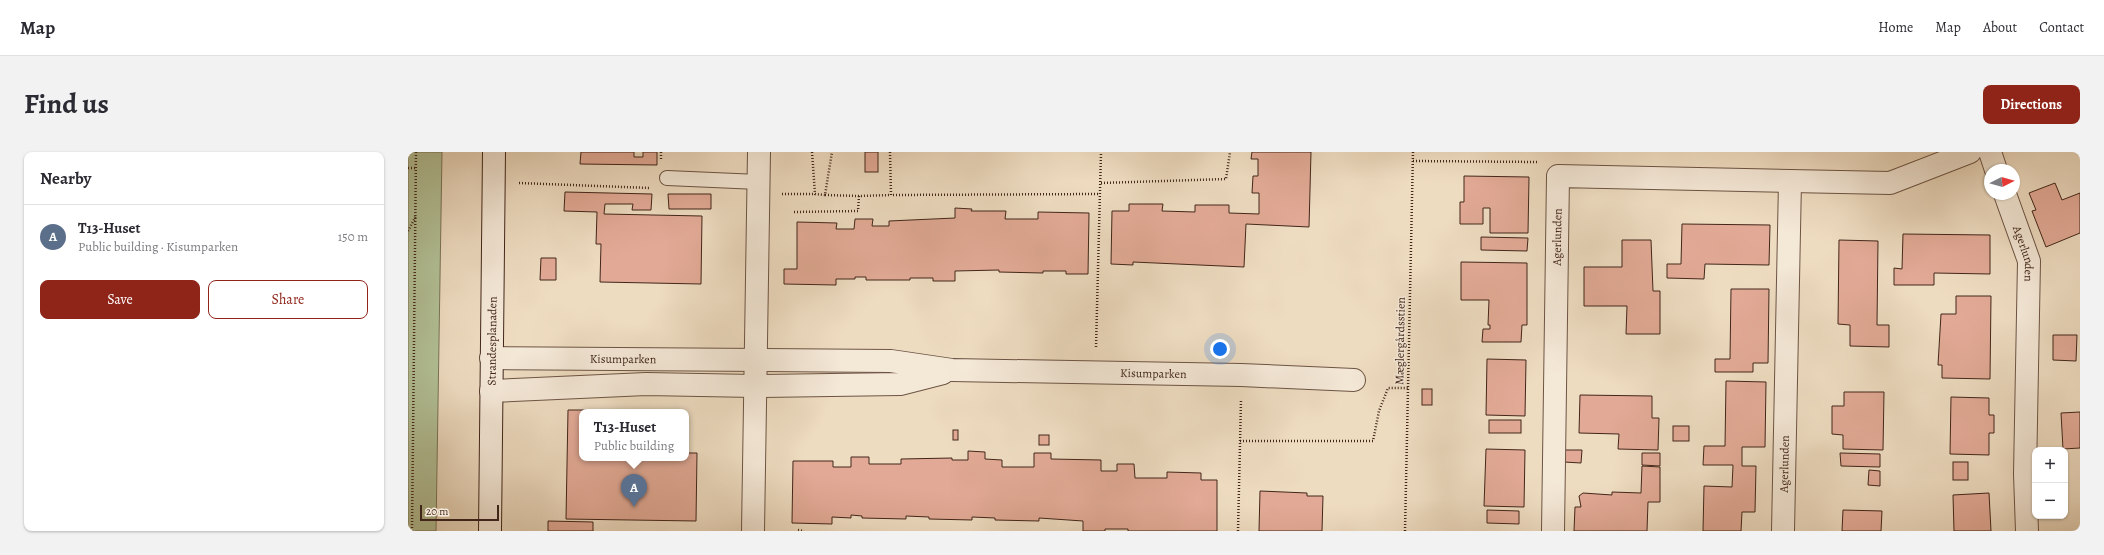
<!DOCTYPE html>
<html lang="en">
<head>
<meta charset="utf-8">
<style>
	:root { --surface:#fff; --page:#f2f2f3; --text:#2b2b33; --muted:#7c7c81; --line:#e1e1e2; --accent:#8f2418 }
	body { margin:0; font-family:Alegreya,serif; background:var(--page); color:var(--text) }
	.controls { position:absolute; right:12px; bottom:12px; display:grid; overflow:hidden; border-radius:8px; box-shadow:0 1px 3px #0004 }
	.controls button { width:36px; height:36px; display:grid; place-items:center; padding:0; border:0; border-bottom:1px solid var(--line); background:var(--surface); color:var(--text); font:20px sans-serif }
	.compass { position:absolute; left:1576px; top:12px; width:36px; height:36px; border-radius:50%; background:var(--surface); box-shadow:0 1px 3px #0004; rotate:84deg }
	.scale { position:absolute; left:12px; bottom:10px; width:79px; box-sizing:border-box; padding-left:4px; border:2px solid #42261a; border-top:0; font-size:11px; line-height:14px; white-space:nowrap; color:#42261a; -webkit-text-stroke:3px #f4e8d7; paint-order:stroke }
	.you { position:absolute; left:812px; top:197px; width:14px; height:14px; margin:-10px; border:3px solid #fff; border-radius:50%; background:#1a73e8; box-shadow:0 0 0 6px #1a73e833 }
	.badge { display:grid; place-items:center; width:26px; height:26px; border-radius:50%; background:var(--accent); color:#fff; font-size:13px; font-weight:700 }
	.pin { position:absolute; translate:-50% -33px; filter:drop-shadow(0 1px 2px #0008) }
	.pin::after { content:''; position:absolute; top:21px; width:14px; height:12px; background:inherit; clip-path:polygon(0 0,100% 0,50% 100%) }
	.popup { position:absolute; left:171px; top:257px; width:110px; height:52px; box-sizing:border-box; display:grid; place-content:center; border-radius:8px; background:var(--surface); filter:drop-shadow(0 1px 3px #0005); font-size:13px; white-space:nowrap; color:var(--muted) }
	.popup b { font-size:15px; color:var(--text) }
	.popup::after { content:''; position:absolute; left:50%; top:100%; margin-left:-8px; border:8px solid transparent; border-top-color:var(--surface) }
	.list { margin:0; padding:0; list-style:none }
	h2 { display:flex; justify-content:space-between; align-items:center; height:52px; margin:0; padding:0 16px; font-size:17px }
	h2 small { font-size:13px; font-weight:400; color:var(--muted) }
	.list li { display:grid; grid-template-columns:26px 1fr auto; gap:12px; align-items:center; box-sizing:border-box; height:64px; padding:0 16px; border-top:1px solid var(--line) }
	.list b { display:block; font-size:15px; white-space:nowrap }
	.list p { margin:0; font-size:13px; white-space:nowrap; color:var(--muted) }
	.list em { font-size:13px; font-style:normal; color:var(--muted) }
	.actions { display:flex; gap:8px; padding:12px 16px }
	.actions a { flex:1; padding:9px 0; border:1px solid var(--accent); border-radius:8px; text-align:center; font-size:14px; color:var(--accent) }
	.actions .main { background:var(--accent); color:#fff }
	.map { position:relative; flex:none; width:1672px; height:379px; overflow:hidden; border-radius:8px }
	header { display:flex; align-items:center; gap:24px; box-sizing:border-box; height:56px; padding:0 20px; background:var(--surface); border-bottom:1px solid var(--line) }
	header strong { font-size:19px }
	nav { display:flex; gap:22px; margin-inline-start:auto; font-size:14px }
	.intro { display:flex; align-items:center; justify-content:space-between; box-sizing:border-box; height:96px; padding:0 24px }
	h1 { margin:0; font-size:28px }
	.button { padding:10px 18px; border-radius:8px; background:var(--accent); color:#fff; font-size:14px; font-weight:700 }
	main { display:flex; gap:24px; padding:0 24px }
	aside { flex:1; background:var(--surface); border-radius:8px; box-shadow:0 1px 3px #0004 }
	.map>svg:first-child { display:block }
</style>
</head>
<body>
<header>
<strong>Map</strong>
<nav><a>Home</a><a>Map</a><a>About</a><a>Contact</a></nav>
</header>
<div class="intro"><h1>Find us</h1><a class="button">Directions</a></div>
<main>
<aside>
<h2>Nearby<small></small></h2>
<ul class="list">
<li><span class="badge" style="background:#5c6f8a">A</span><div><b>T13-Huset</b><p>Public building · Kisumparken</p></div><em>150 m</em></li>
</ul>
<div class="actions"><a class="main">Save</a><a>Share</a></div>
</aside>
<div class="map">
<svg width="1672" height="379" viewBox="0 0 1672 379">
	<rect width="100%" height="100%" fill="#eedcc1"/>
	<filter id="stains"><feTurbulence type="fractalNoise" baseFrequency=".005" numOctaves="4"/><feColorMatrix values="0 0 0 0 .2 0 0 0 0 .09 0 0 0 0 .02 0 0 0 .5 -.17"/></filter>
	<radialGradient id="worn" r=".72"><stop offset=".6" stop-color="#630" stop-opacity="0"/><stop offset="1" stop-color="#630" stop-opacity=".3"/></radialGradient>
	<!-- green -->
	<path fill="#b3c298" stroke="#7a7459" d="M0,0H34L28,379H0Z"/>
	<!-- building -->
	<g fill="#e2aa96" stroke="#42261a">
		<path d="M173,0H226V5H235V0H249V13L172,12Z"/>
		<rect x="457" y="0" width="13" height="20"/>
		<path d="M844,0H903L901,75L838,72L836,115L725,110V113L703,112L704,59H721V52H755L754,59L787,60V53H821V61L851,62V41H844L845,24H850V7H843Z"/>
		<path d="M1056,24L1121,25L1120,81H1082V56H1075V72H1052V50H1056Z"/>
		<path d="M1647,31L1654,48L1672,41V81L1638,95L1624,59L1628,58L1621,41Z"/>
		<path d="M157,40L244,42L243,58H224L225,52H197L196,62L294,64L293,132L192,130L193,92H188L189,60L156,59Z"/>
		<path d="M260,42H303V57H261Z"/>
		<path d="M547,56L564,57L563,59H598L597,67H630V60L681,61L680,122H658V119H635V121L591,120V118L547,119V129H525V126H502V128H458V125H447V127H428V133L376,132V117H389V70L429,71L428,77H446L447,67H465L464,74H481V69L547,66Z"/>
		<path d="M1274,72L1362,73L1361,113L1297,112L1296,127L1259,126V112H1273Z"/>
		<path d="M1495,82L1582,83V122L1526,121V133H1486V116L1494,117Z"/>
		<path d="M1073,85L1120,86L1119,99L1073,98Z"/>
		<path d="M1214,88H1243L1245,139H1252V182H1218L1219,154H1176V115H1214Z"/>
		<path d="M1431,88L1470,89L1469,173H1481V195L1442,194V173L1430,172Z"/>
		<path d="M133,106H148V128H132Z"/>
		<path d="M1053,110L1119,111V173H1114L1113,190H1074L1075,177H1082V173H1080L1081,148H1053Z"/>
		<path d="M1323,137H1361L1360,211H1345V220H1307V207H1322Z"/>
		<path d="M1548,144H1583L1582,227L1534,226V213H1530L1533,162H1548Z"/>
		<path d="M1645,183H1669L1668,209L1645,208Z"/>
		<path d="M1079,207L1118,208L1117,264L1078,263Z"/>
		<path d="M1318,229L1358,230L1357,295H1334V314H1348L1347,360H1334L1333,379H1295L1296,334L1324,335L1325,313H1295L1296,294H1317Z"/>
		<rect x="1014" y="237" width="10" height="16"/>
		<path d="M1436,240H1476L1475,298L1435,297V283L1424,282V254H1436Z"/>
		<path d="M1172,243L1244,244V266H1251L1250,298L1210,297L1211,282L1171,281Z"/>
		<path d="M1543,245L1581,246V263H1586V281H1581V303L1542,302Z"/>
		<path d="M160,258H194V260H174V306H278V301H289L288,369L158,367Z"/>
		<path d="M1672,260V296L1655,297L1653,261Z"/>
		<rect x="1081" y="268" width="32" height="13"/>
		<rect x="1265" y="274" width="16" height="15"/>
		<rect x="545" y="278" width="5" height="10"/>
		<rect x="631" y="283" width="10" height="10"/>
		<path d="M1078,297L1117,298L1116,355L1076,354Z"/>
		<path d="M1157,298H1174L1173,311L1156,310Z"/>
		<path d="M560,299L577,300V307L594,308V315H626V301H643V307L693,308V319H709V312H726L727,326H759V320L793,321V328H809V379H720V377H697V379H675V369L631,366V369L587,368V366L564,365V368L521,367V365L498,364V367L454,366V364L443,363V366L424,365V372L384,371L385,309H425V315H443V305H461V312H493V307L544,306V308H560Z"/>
		<path d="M1234,301H1252V314L1234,313Z"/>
		<path d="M1432,301L1472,302V315L1433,314Z"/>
		<rect x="1545" y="310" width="15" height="18"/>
		<path d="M1234,314L1252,315V350H1240L1239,379H1166L1167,355H1173L1171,344L1175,341L1204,343V340L1233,341Z"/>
		<path d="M1461,318L1472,319V334L1460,333Z"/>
		<path d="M852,339L899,341V344H915L914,379H851Z"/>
		<path d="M1581,341L1583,379H1546L1545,343Z"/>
		<path d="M1079,358L1111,359V372L1079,371Z"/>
		<path d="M1435,358L1474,359L1473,379H1434Z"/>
		<path d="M140,369L185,370V379H140Z"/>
	</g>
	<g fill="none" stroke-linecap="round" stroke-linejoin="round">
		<!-- lane casing -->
		<g stroke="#6d5444" stroke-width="16">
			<path id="lane" d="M259,26L351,30"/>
		</g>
		<!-- street casing -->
		<g stroke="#6d5444" stroke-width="24">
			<g id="street">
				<path d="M1582,0L1588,18"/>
				<path id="s1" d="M1597,42L1621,109L1617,322L1619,379"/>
				<path id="s2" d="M83,206L483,209L544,218L833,223L946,228"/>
				<path d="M83,239L238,232L347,234L492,232L535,221"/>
				<path d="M345,379L351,0"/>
				<path id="s3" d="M1145,379L1150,24L1482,31L1562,0"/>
				<path id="s4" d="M1375,379L1382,29"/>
			</g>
		</g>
		<!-- secondary casing -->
		<g stroke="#42261a" stroke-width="24">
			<g id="secondary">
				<path id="s5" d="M82,379L86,0"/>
			</g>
		</g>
		<!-- path -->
		<g stroke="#42261a" stroke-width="2.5" stroke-dasharray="1 2" stroke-linecap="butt">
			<path d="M404,0L407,42L417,43L424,0"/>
			<path d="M482,0L483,43L692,42"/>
			<path d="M253,7V0"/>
			<path d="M1005,9L1131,10"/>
			<path d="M0,16H8"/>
			<path d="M111,31L242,36"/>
			<path d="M693,31L818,27L822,0"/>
			<path d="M374,42H407"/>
			<path d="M417,43L451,44"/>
			<path d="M386,60L450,59L451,44L483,43"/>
			<path d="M0,79L8,64"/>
			<path d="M688,195L693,0"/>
			<path d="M832,289H965L971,259L980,236H1000"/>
			<path d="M390,378L396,379"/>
			<path d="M4,379L8,0"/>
			<path d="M830,379L833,248"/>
			<path d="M997,379L1005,0"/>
		</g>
		<!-- lane -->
		<use href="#lane" stroke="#f4e8d7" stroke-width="14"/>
		<!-- street -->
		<use href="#street" stroke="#f4e8d7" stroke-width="22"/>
		<!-- secondary -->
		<use href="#secondary" stroke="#f4e8d7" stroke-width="22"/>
	</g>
	<g text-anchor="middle" stroke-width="3" stroke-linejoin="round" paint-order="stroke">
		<!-- street labels -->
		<g font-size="12" fill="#42261a" stroke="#f4e8d7">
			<text dy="4" stroke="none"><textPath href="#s3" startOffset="294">Agerlunden</textPath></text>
			<text dy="4" stroke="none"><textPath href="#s1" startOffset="63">Agerlunden</textPath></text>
			<text dy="4" stroke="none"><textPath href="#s5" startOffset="190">Strandesplanaden</textPath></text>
			<text transform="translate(992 189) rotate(-89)" y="4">Mæglergårdsstien</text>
			<text dy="4" stroke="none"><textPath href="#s2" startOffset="132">Kisumparken</textPath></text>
			<text dy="4" stroke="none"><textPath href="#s2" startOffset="663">Kisumparken</textPath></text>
			<text dy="4" stroke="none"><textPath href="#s4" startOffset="67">Agerlunden</textPath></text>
		</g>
	</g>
	<rect width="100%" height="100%" filter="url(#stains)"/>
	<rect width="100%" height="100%" fill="url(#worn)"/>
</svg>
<div class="controls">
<button>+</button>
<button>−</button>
</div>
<svg class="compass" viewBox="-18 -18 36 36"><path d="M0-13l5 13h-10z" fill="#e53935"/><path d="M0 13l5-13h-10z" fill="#7c7c81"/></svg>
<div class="scale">20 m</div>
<div class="you"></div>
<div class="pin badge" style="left:226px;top:355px;background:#5c6f8a">A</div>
<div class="popup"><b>T13-Huset</b>Public building</div>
</div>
</main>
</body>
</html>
